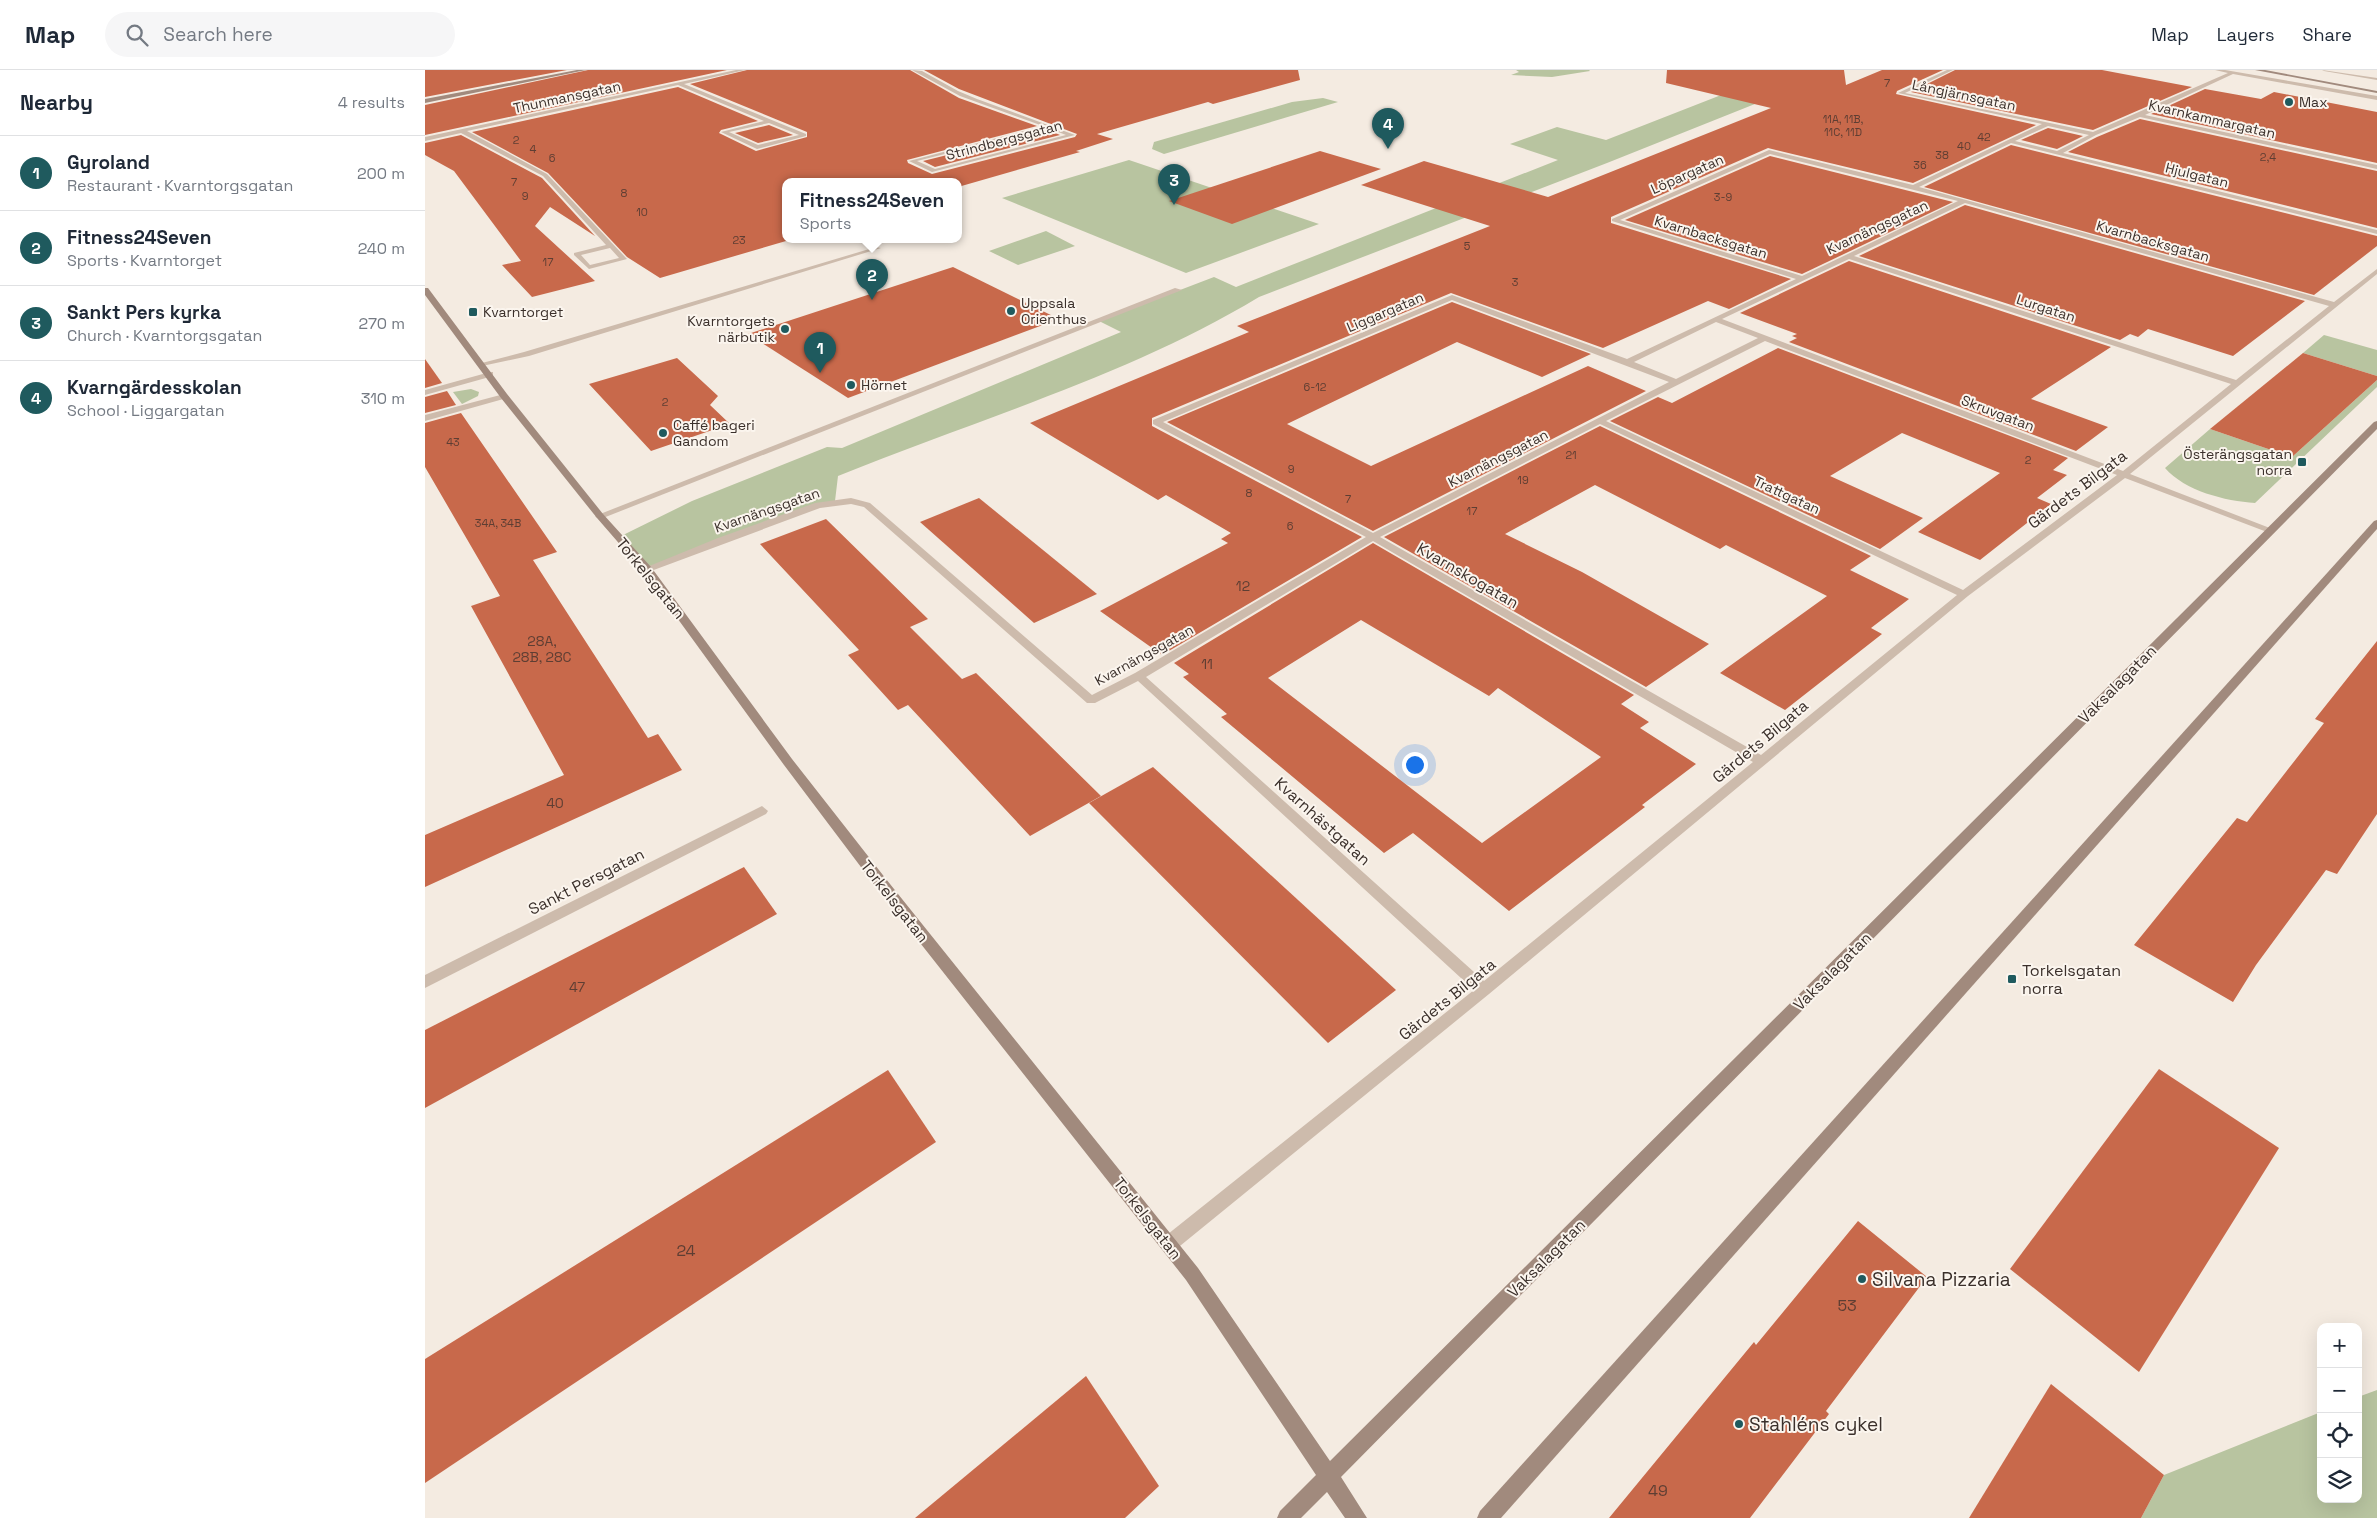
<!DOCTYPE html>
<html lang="en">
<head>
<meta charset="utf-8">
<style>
	:root { --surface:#fff; --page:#f6f6f7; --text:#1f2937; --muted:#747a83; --line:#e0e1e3; --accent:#1f5a5e }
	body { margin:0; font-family:"Space Grotesk",sans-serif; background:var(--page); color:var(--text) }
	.controls { position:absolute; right:15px; bottom:15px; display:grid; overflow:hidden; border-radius:10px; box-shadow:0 5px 20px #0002 }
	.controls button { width:45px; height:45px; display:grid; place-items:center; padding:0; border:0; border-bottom:1px solid var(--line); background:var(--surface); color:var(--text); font:25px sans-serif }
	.you { position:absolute; left:989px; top:694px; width:18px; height:18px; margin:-12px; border:4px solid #fff; border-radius:50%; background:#1a73e8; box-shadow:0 0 0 8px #1a73e833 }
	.badge { display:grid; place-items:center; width:32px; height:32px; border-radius:50%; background:var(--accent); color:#fff; font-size:16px; font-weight:700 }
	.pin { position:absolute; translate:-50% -41px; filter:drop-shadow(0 1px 2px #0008) }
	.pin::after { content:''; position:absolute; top:26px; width:18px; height:15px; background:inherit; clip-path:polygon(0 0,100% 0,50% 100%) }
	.popup { position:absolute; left:357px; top:108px; width:180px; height:65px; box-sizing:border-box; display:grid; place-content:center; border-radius:10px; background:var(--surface); filter:drop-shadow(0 1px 4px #0005); font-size:16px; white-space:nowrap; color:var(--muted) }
	.popup b { font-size:19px; color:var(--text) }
	.popup::after { content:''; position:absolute; left:50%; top:100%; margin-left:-10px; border:10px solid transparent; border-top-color:var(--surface) }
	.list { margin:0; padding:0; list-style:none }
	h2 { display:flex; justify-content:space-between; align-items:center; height:65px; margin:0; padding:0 20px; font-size:21px }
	h2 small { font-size:16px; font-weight:400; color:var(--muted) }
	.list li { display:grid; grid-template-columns:32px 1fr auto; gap:15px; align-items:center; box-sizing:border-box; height:75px; padding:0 20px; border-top:1px solid var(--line) }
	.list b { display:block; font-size:19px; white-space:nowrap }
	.list p { margin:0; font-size:16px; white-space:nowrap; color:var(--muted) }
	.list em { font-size:16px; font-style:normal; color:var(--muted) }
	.icon { flex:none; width:28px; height:28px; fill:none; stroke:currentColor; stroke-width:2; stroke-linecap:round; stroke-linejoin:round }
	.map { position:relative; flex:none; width:1952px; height:1448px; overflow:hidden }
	header { display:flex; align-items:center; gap:30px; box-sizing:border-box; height:70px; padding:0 25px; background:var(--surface); border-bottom:1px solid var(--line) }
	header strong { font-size:24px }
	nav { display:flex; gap:28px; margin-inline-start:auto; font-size:18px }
	.search { width:350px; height:45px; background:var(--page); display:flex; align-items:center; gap:12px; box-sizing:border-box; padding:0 18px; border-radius:28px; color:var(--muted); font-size:19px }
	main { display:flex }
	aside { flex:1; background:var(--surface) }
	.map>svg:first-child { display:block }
</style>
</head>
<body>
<header>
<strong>Map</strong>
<div class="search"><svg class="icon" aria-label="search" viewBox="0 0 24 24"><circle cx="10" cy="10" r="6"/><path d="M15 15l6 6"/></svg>Search here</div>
<nav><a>Map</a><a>Layers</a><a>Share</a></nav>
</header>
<main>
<aside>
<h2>Nearby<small>4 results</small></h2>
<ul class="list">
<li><span class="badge">1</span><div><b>Gyroland</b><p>Restaurant · Kvarntorgsgatan</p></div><em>200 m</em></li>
<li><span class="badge">2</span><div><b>Fitness24Seven</b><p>Sports · Kvarntorget</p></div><em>240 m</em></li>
<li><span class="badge">3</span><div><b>Sankt Pers kyrka</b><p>Church · Kvarntorgsgatan</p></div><em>270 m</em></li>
<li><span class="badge">4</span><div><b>Kvarngärdesskolan</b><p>School · Liggargatan</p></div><em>310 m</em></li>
</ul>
</aside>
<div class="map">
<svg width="1952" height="1448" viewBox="0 0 1952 1448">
	<rect width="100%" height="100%" fill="#f4ebe1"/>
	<!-- green -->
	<g fill="#b8c4a0">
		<path d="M1091,0H1164L1165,1L1127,7L1086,5L1094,2Z"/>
		<path d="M1360,0H1415L1182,93L834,227C705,305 553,349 413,406L410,431L222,499L194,467L267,431L402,377L417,378L696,262L674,251L789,207L811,217L1133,90L1085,74L1132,57L1181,70Z"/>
		<path d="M898,28L913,32L739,84L727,79L729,72L867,32Z"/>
		<path d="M704,90L894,154L761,203L577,128Z"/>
		<path d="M621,161L650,176L593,195L564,181Z"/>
		<path d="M1899,265L1952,280V306L1878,283Z"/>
		<path d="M1952,310V317L1830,433C1800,431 1760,421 1740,398L1785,359L1867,387Z"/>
		<path d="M46,319L54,322L53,326L37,334L28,322Z"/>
		<path d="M1952,1320V1448H1716L1739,1405L1896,1342V1429H1933V1327Z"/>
	</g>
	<!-- building -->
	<g fill="#c8694b" fill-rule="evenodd">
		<path d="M0,0H142L0,27Z"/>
		<path d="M163,0H302L0,65V35Z"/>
		<path d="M322,0H485L534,28L612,56L482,90L483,93L507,104L650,67L652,64L534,19L499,0H873L875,10L788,34L783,32L672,64L688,69L651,81L655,82L533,117V111H361V171L235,208L202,187L123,103L47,62L253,17L333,51L296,60L294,63L331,81L382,67V62L265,14Z"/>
		<path d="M1242,0H1419L1421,15L1457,0H1518L1472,21L1471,24L1611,55L1488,113L1343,78L1186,147V153L1366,209L1304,239L1283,231L1178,278L1026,223L727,348V356L937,467L737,585L675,541L803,473L796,469L806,463L741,425L733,430L605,353L824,262L812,256L1065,156L936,115L999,91L1123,127L1346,38L1241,13Z"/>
		<path d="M1530,0H1677L1767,17L1668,60L1486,22Z"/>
		<path d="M1780,19L1836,29L1849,22L1952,42V93L1726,44Z"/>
		<path d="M1715,49L1952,101V158L1643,82L1672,67Z"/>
		<path d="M344,55L368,65L333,73L310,63Z"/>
		<path d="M1623,58L1658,66L1632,79L1596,70Z"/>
		<path d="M623,60L635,65L510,97L498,91Z"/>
		<path d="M36,65L117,108L170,166L125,137L110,156L170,211L107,227L77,195L96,191L29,101L0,85V73Z"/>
		<path d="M1586,75L1952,166V176L1889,225L1499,117Z"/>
		<path d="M895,81L956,99L807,154L744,131Z"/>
		<path d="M1345,86L1528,132L1377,204L1200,150Z"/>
		<path d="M1540,135L1880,231L1808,286L1723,259L1713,267L1705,264L1695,270L1434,186Z"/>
		<path d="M1424,191L1686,277L1606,329L1683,357L1651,381L1364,272L1372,268L1367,266L1372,264L1315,243Z"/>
		<path d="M528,197L634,249L423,328L323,264Z"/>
		<path d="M1027,232L1166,284L1117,307L1032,272L862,354L946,396L1163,296L1221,321L948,461L742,352Z"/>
		<path d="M1353,278L1643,388L1628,400L1642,405L1612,428L1626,434L1555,490L1493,462L1575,403L1477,363L1405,406L1498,448L1455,479L1185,351L1233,327L1247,333Z"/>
		<path d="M1878,283L1952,306V310L1867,387L1785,359Z"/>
		<path d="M252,288L293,326L285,335L305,354L226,381L164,314Z"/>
		<path d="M0,289L17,313L0,318Z"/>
		<path d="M22,321L31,335L0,343V327Z"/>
		<path d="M36,343L132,482L108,490L223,668L233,664L257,700L0,817V765L139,705L46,536L75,526L0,397V353Z"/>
		<path d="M1175,356L1446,486L1425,500L1484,529L1446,558L1457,564L1360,640L1295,603L1402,526L1301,475L1295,479L1170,415L1080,464L1157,502L1284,574L1221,617L959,467Z"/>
		<path d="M554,428L672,524L609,553L495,452Z"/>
		<path d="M401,449L503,549L485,557L537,609L551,603L676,726L605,766L483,635L473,640L423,585L434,580L335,474Z"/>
		<path d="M948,473L1209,625L1196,634L1224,652L1215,658L1271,694L1217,735L1220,737L1084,841L988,763L959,783L796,647L802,644L758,607L764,604L749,593ZM936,550L1064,626L1073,618L1176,687L1057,773L843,608Z"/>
		<path d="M1952,571V744L1912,804L1901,800L1831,895L1808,932L1709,875L1812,748L1822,752L1899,653L1890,649Z"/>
		<path d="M728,697L971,920L903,973L664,733Z"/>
		<path d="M319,797L352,844L0,1038V960Z"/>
		<path d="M1734,999L1854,1078L1714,1302L1585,1199Z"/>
		<path d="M463,1000L511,1072L0,1413V1289Z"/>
		<path d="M1433,1151L1502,1207L1401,1341L1404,1344L1325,1448H1184L1329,1272L1331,1275Z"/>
		<path d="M661,1306L734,1416L700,1448H490Z"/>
		<path d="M1626,1314L1739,1405L1716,1448H1544Z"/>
	</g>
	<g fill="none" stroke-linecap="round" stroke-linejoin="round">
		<!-- street -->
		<g fill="#cdbbac" fill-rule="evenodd">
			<path d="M311,0H320L259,14L381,64V66L332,79L296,62L339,51L253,15L42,61L122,104L202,189L164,199L149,185V183L181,175L118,106L36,63L0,71V67ZM344,53L374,65L333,75L304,62ZM185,178L194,188L165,195L156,185Z"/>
			<path d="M487,0L497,1L533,21L552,29L650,65L507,102L484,91L618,56L535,26ZM623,58L641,65L510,99L492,91Z"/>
			<path d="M1522,0H1528L1480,23L1668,62L1803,3L1790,0H1800L1952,26V30L1808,4L1720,45L1952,95V99L1715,47L1671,65L1638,83L1952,160V164L1586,73L1494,117L1909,232L1952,199V204L1705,404L1850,460L1848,462H1842L1700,408L1543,526L1064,924L750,1180L744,1183L738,1180L735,1174L738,1168L1049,920L713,611L670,633H662L439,437L426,434L395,438L226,501L222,502L217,499L293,468L390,433L426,428L445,433L667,625L710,603L941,467L728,354V350L1027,225L1202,289L1371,209L1187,151V149L1344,80L1488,115L1617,54L1473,23ZM1623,56L1664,65L1632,81L1590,71ZM1345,84L1533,131L1377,206L1195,150ZM1540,133L1904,236L1811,310L1429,186ZM1424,189L1806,314L1698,401L1297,249ZM1027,230L1244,312L948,463L738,352ZM1291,252L1333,268L1251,309L1209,292ZM1340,271L1692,405L1538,520L1181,351ZM1175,354L1532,525L1336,685L955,467ZM948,471L1328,692L1059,911L721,607Z"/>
			<path d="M1897,0L1952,8V10L1899,1Z"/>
			<path d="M451,177L456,178L104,286L57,296L53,294L99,282Z"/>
			<path d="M750,218L757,220L178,448H172L170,446Z"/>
			<path d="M65,302H68V306L0,325V320Z"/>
			<path d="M79,324H82V328L0,351V345Z"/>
			<path d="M337,736L343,741L341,744L0,918V905Z"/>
		</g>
		<!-- secondary -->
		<g fill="#a18a7d" fill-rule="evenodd">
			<path d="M152,0H161L0,33V29Z"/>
			<path d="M1830,0H1840L1952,21V23Z"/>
			<path d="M0,218H3L82,324L178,444L226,497L367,689L461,809L773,1198L905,1391L1949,352L1952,351V359L916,1407L942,1448H920L902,1422L876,1448H852L855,1441L891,1405L761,1210L451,817L359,695L218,501L172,448L76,328L0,225Z"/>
			<path d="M1952,450V459L1076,1448H1052L1055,1441L1949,451Z"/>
		</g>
	</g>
	<!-- markers -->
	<g fill="#1f5a5e" stroke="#fbf5ee" stroke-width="2">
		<circle cx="1864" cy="32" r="5"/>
		<circle cx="586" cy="241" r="5"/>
		<rect x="43" y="237" width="10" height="10" rx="2.5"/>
		<circle cx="360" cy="259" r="5"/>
		<circle cx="426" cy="315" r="5"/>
		<circle cx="238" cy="363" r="5"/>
		<rect x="1872" y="387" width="10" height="10" rx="2.5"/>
		<rect x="1582" y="904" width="10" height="10" rx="2.5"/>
		<circle cx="1437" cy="1209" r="5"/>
		<circle cx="1314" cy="1354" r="5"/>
	</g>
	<g text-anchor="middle" stroke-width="4" stroke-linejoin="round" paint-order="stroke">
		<!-- far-number labels -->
		<g font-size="11" fill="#5e3e33">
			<text x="1462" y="17">7</text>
			<text x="1418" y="53">11A, 11B,<tspan x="1418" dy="13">11C, 11D</tspan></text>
			<text x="1559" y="71">42</text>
			<text x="91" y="74">2</text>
			<text x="1539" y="80">40</text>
			<text x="108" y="83">4</text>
			<text x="1517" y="89">38</text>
			<text x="1843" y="91">2,4</text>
			<text x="127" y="92">6</text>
			<text x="1495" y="99">36</text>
			<text x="89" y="116">7</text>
			<text x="199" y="127">8</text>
			<text x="100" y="130">9</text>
			<text x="1298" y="131">3-9</text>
			<text x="217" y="146">10</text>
			<text x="314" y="174">23</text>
			<text x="1042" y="180">5</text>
			<text x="123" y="196">17</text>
			<text x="1090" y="216">3</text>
			<text x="890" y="321">6-12</text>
			<text x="240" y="336">2</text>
			<text x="28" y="376">43</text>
			<text x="1146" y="389">21</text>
			<text x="1603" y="394">2</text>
			<text x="866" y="403">9</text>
			<text x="1098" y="414">19</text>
			<text x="824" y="427">8</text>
			<text x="923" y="433">7</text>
			<text x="1047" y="445">17</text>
			<text x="73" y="457">34A, 34B</text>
			<text x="865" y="460">6</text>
		</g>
		<!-- far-street labels -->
		<g font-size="14" fill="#3b302b" stroke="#fbf5ee">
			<text transform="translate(1539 25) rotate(12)" y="5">Långjärnsgatan</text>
			<text transform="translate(142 27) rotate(-12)" y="5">Thunmansgatan</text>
			<text transform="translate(1787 49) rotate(13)" y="5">Kvarnkammargatan</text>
			<text transform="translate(579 70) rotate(-15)" y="5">Strindbergsgatan</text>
			<text transform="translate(1262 104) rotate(-24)" y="5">Löpargatan</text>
			<text transform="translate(1772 105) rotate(14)" y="5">Hjulgatan</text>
			<text transform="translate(1452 157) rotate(-25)" y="5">Kvarnängsgatan</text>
			<text transform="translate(1286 167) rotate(17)" y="5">Kvarnbacksgatan</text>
			<text transform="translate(1728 171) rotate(16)" y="5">Kvarnbacksgatan</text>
			<text transform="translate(1621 238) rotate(18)" y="5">Lurgatan</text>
			<text transform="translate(960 242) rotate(-23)" y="5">Liggargatan</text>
			<text transform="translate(1573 343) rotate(21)" y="5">Skruvgatan</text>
			<text transform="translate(1073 388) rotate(-27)" y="5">Kvarnängsgatan</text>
			<text transform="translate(1362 425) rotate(25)" y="5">Trattgatan</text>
			<text transform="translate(342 440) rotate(-19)" y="5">Kvarnängsgatan</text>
			<text transform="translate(719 585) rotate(-29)" y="5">Kvarnängsgatan</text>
		</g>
		<!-- far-poi labels -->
		<g font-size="14" fill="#3b302b" stroke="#fbf5ee" text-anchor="start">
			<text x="1874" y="37">Max</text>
			<text x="596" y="238">Uppsala<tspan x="596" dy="16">Orienthus</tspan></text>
			<text x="58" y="247">Kvarntorget</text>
			<text x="350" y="256" text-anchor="end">Kvarntorgets<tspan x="350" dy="16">närbutik</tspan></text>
			<text x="436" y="320">Hörnet</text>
			<text x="248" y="360">Caffé bageri<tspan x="248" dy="16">Gandom</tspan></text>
			<text x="1867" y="389" text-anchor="end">Österängsgatan<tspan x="1867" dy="16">norra</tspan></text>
		</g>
		<!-- number labels -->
		<g font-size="14" fill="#5e3e33">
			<text x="818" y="521">12</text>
			<text x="117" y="576">28A,<tspan x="117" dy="16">28B, 28C</tspan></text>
			<text x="782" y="599">11</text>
			<text x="130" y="738">40</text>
			<text x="152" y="922">47</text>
		</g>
		<!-- street labels -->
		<g font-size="16" fill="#3b302b" stroke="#fbf5ee">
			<text transform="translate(1652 419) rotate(-37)" y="6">Gärdets Bilgata</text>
			<text transform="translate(1043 505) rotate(30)" y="6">Kvarnskogatan</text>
			<text transform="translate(226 508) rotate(51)" y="6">Torkelsgatan</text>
			<text transform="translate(1692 614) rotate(-45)" y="6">Vaksalagatan</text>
			<text transform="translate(1335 671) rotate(-40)" y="6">Gärdets Bilgata</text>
			<text transform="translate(898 751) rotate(42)" y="6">Kvarnhästgatan</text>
			<text transform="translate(161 811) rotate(-27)" y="6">Sankt Persgatan</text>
			<text transform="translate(470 831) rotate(52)" y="6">Torkelsgatan</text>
			<text transform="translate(1407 901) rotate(-45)" y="6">Vaksalagatan</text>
			<text transform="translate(1022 929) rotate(-39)" y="6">Gärdets Bilgata</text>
			<text transform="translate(723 1148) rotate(52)" y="6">Torkelsgatan</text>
			<text transform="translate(1121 1188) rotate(-45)" y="6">Vaksalagatan</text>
		</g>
		<!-- poi labels -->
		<g font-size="16" fill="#3b302b" stroke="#fbf5ee" text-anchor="start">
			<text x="1597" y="906">Torkelsgatan<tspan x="1597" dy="18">norra</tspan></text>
		</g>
		<!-- near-number labels -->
		<g font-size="16" fill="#5e3e33">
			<text x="261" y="1186">24</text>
			<text x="1422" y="1241">53</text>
			<text x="1233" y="1426">49</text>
		</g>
		<!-- near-poi labels -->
		<g font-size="19" fill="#3b302b" stroke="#fbf5ee" text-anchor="start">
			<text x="1447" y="1216">Silvana Pizzaria</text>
			<text x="1324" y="1361">Stahléns cykel</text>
		</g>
	</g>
</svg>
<div class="controls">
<button>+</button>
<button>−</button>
<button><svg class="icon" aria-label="locate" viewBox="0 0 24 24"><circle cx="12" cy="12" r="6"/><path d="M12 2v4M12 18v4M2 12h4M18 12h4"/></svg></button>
<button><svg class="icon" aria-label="layers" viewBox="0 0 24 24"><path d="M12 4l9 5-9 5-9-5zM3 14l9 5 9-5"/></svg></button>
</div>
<div class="you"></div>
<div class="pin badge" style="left:395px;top:303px">1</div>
<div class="pin badge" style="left:447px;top:230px">2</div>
<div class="popup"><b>Fitness24Seven</b>Sports</div>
<div class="pin badge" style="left:749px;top:135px">3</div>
<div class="pin badge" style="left:963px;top:79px">4</div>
</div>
</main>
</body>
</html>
